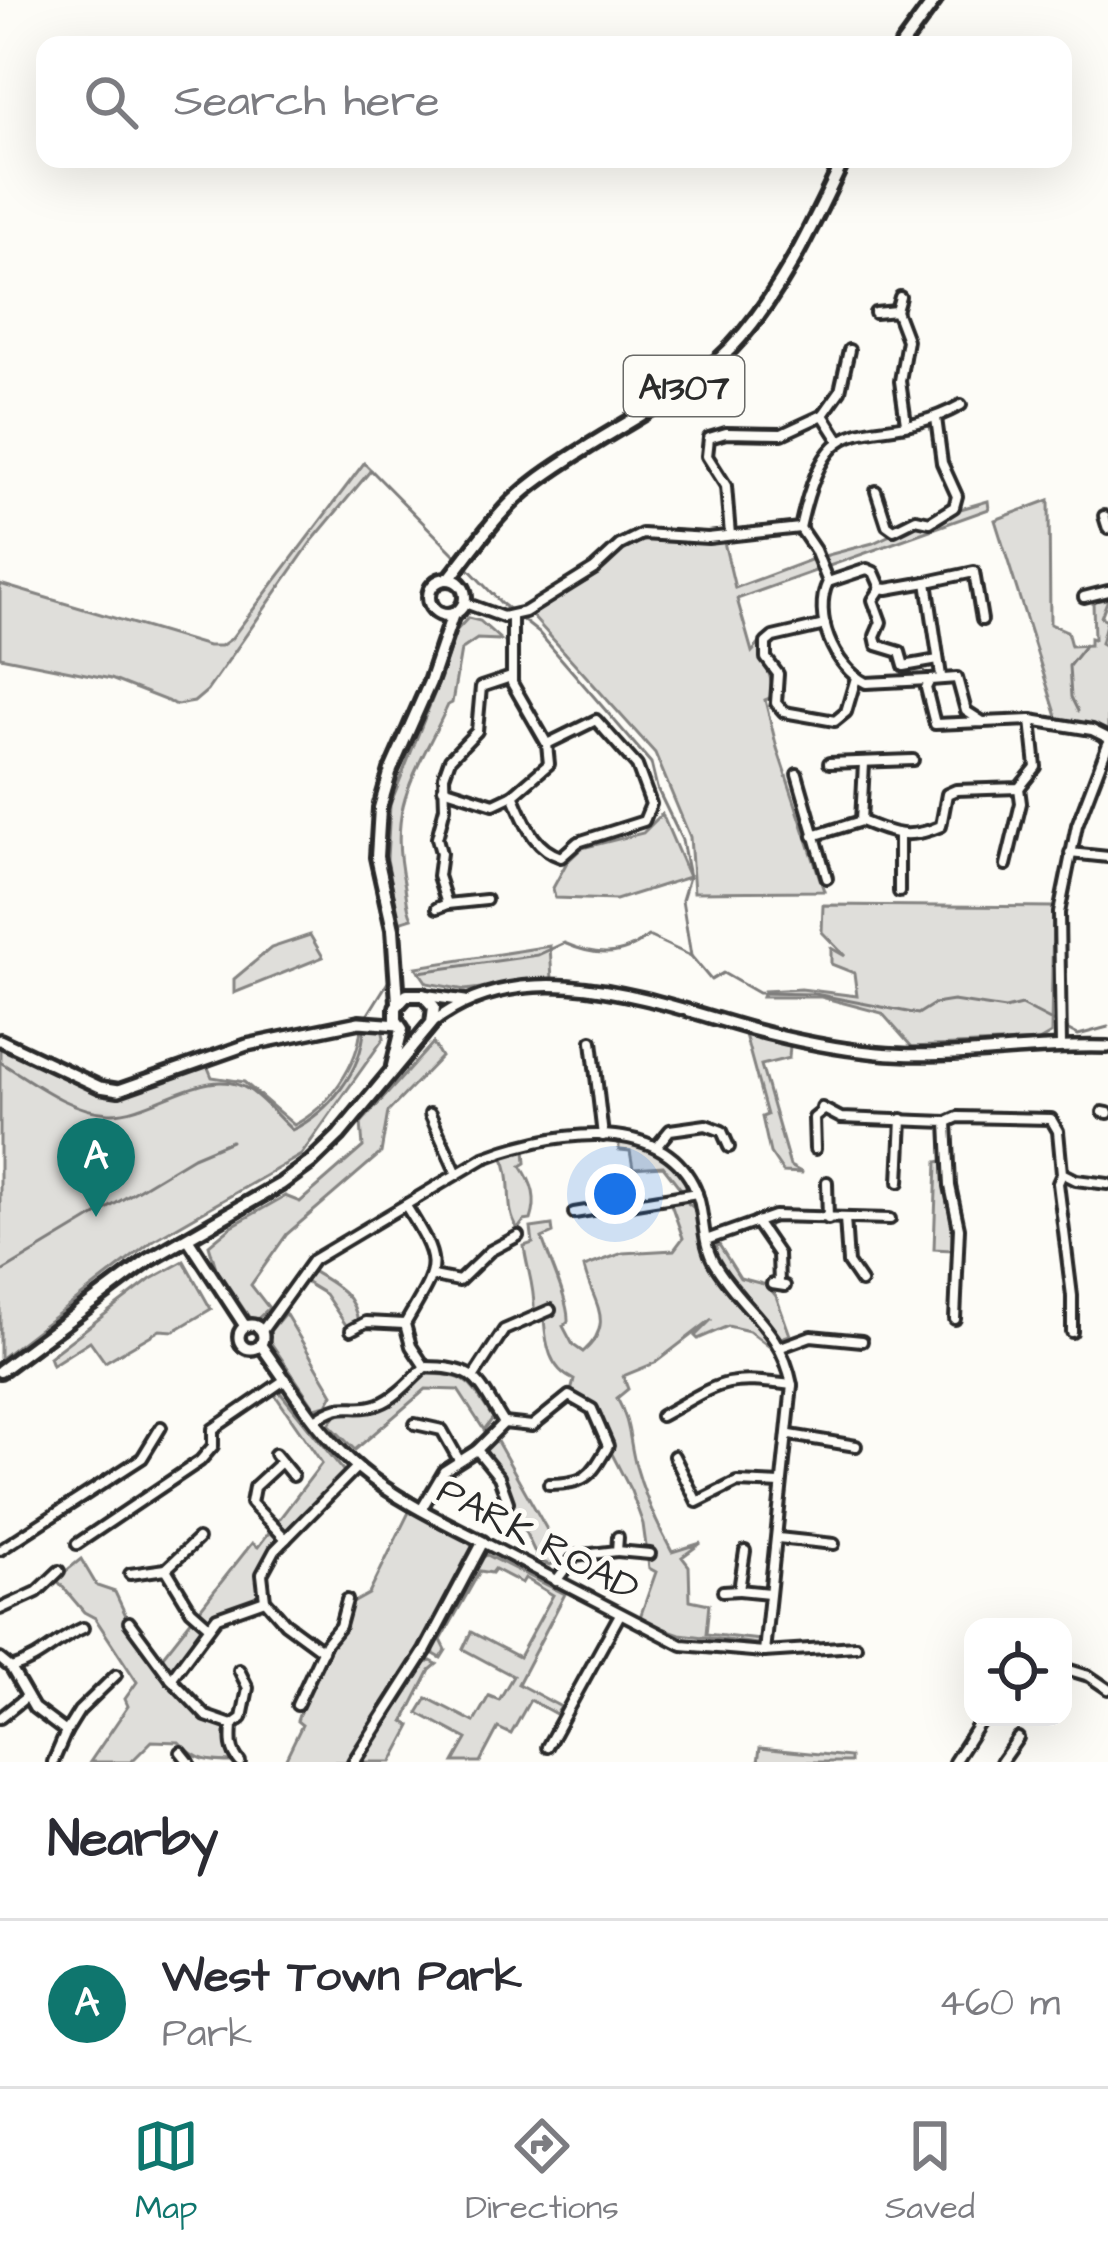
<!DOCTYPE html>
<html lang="en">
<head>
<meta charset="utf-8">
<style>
	:root { --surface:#fff; --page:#f2f2f3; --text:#2b2b33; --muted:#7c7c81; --line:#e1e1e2; --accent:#0f766e }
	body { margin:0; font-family:"Architects Daughter",sans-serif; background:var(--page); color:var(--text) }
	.controls { position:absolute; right:36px; bottom:36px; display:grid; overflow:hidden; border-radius:24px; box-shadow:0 12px 48px #0002 }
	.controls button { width:108px; height:108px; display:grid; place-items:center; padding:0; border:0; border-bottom:3px solid var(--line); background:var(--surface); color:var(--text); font:60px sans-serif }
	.you { position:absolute; left:615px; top:1194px; width:42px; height:42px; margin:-30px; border:9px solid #fff; border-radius:50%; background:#1a73e8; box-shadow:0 0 0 18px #1a73e833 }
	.badge { display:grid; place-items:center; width:78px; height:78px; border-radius:50%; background:var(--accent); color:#fff; font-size:39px; font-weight:700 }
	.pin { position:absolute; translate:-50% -99px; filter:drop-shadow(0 3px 6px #0008) }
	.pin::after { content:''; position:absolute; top:63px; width:42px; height:36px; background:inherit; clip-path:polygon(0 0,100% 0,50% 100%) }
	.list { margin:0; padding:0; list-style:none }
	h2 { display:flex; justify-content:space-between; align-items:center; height:156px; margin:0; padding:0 48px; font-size:51px }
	h2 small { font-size:39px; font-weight:400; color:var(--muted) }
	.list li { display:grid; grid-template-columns:78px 1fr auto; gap:36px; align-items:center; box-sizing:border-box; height:168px; padding:0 48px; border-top:3px solid var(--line) }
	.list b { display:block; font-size:45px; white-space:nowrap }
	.list p { margin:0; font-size:39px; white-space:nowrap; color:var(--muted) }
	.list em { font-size:39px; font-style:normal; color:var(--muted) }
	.icon { flex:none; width:66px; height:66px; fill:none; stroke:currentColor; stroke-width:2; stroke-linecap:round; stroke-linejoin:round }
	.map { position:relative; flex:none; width:1108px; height:1762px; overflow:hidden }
	.search { position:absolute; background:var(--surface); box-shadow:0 12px 48px #0002; left:36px; right:36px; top:36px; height:132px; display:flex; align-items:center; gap:30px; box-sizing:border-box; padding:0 42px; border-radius:24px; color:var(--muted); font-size:45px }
	.sheet { height:324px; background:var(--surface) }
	nav { display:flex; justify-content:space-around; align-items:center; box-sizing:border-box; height:168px; border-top:3px solid var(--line); background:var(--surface); font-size:33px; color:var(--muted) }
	nav a { display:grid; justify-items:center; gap:6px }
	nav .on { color:var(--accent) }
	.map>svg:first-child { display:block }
</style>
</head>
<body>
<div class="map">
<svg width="1108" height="1762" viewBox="0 0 1108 1762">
	<rect width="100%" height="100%" fill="#fdfcf7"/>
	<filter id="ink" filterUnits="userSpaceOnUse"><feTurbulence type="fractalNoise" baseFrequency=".00833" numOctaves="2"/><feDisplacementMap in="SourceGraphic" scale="24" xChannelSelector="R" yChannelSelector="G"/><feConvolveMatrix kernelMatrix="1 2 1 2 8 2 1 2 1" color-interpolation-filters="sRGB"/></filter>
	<g filter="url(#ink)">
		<!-- green -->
		<g fill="#dfdeda" stroke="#858482" stroke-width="3">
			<path d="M364,463L371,470L312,541L207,691L194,702L177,705L111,679L0,657V584L208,646H221L231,639Z"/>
			<path d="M1049,500L1050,624L1067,631L1071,646L1090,645V638L1094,639L1093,601L1108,599L1101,617L1107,620L1101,643L1108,647V738L1059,723L995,520Z"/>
			<path d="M988,501L989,509L737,599L752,652L760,643C758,668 776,667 770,698L765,700L777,748L824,891L694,892L690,837L655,753L532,616L554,598L587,581L628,546L647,540L724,542L735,588L813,559L873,543L916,523L930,525L957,510Z"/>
			<path d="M468,618L480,621L501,640L477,639L461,650L452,703L448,705C417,773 387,803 404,882C407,895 406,906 412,918L399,922L387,859L390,805L441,677L455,632Z"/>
			<path d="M662,814L689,877L616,900L555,898L553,888L567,862L582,848L643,833Z"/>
			<path d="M823,905L1053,907L1051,1034L1039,1041L912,1047L882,1013L821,997H762L764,991L801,989L857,996L854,973L831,964V948L845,956L822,932Z"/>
			<path d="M310,935L323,957L234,993V979L271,948Z"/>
			<path d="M550,946L552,979L465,990L427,983L416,967Z"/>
			<path d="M361,1026L382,1027L384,1038L301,1155L154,1240L0,1359V1048L101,1093L115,1095L206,1063L212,1077L244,1082L294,1125C329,1107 359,1064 361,1026Z"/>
			<path d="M744,1031L790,1045L789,1058L761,1065L790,1166L803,1173L783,1172L770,1153L762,1117L767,1115Z"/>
			<path d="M433,1043L441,1057L388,1112L381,1153L287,1234L251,1285L269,1308L253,1323L216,1268L209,1245L232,1226L285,1196L300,1202L363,1147L361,1123Z"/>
			<path d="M619,1141C649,1141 672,1158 687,1183L684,1193L663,1166L633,1168L630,1151L619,1150Z"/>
			<path d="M525,1149L526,1163L521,1166C533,1184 538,1199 531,1220L524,1221L518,1229C503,1208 515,1180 502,1156Z"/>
			<path d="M942,1161L951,1206L952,1250L934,1249L937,1162Z"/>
			<path d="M685,1201L697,1210L701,1247L714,1270L777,1347L775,1351L749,1331L728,1326L698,1339L695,1336L712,1319L655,1363L623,1376L628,1389L617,1398C630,1421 629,1439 635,1463C644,1495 656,1523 672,1552L701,1543L682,1557L689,1566L690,1600L709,1604L706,1634L760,1640L757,1644L680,1634L639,1620L656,1572L649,1568L643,1524L631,1491L588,1407L571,1392L574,1380C549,1369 546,1344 544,1319L553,1316L555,1308L551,1304L534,1311C535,1288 527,1269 524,1246L533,1243L531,1228L552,1225L553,1233L542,1238C549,1259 569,1302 568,1321L563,1326L573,1345L583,1352C617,1322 592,1303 584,1267L623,1253L674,1250L683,1238L671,1204Z"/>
			<path d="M718,1243L740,1278L767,1285L776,1296L790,1335L781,1338L714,1255Z"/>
			<path d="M184,1261L211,1309L174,1331L160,1330L105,1362L90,1341L52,1365L49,1357L151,1279Z"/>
			<path d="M312,1271C336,1285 355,1295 358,1323L348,1328L325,1294L305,1282Z"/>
			<path d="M285,1313L333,1394L327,1405L315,1408L269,1340L270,1331Z"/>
			<path d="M425,1374C470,1374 469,1382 493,1418L484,1430L458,1390L426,1389L355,1450L329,1424L340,1411L356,1407C379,1421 406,1389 425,1374Z"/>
			<path d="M278,1390L346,1474L265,1556L259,1573V1597L208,1619L181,1663L169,1670C169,1699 204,1712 226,1727L231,1757L236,1762C210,1762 197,1762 179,1742L152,1741L131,1762H90L128,1706L125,1699L137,1682L95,1618L84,1612L56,1579L81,1559L97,1586L115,1592L129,1622L159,1661L252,1543L258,1547L322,1463L273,1392Z"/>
			<path d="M494,1436L550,1535L554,1563L550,1565L539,1561L513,1506L508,1485L483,1449Z"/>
			<path d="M410,1510L467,1541L473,1547L472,1554L434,1628L349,1762H284L302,1725L297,1721C310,1680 335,1645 351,1604L369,1594Z"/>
			<path d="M487,1555L565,1594L518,1684L561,1707L556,1714L530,1700L511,1734L498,1728L480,1762H454L467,1739L418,1713L427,1698L474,1722L489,1696L499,1700L513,1676L463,1649L471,1632L519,1657L553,1595L525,1578L522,1583L495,1569L492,1573L480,1571L441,1640L446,1650L441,1658L434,1654L433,1644L480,1559Z"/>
			<path d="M431,1661L437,1664L430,1670L404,1721L411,1726L392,1762H360L423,1664Z"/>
			<path d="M760,1748L850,1757V1762H758Z"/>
		</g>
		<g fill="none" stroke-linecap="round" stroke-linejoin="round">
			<!-- stream -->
			<g stroke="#7e7d7b" stroke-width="3">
				<path d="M371,470L458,558"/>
				<path d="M465,565L501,603L539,633L651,763L657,788L682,840L689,877L682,900L691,956"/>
				<path d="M1078,711L1071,697L1069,666L1084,647"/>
				<path d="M419,972L538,955L564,943C594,956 621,959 648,936L691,956L711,980L723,973L758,993L815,994L918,1014L934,1004L953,1001L1005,1009L1021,1005L1056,1023"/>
				<path d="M365,1019L388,982"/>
				<path d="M1065,1028L1078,1035L1108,1027"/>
				<path d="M0,1062C33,1082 69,1111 109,1113C154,1115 208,1061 251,1091C266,1102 279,1118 292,1130C329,1112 362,1071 364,1029"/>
				<path d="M0,1273L193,1157L231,1141"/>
			</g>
			<!-- minor casing -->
			<g stroke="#2b2b2b" stroke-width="16">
				<g id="minor">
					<path d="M896,311L900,297"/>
					<path d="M875,313L896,311L907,340L900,381L906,423"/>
					<path d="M823,415L840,391L849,350"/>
					<path d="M876,491L887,525L894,530L916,519L930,522L954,507L957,496L942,463L936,418"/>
					<path d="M1104,516L1108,529"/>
					<path d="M800,528L815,550L828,582C812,615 834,667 866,683L928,680"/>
					<path d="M730,535L726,486L707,456L709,438L726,433L782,434L823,415L839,440"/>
					<path d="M828,582L867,569L874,572L881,588L887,589L927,582L941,676"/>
					<path d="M927,582L974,572L982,620"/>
					<path d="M881,588L873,600L881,622L875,636L877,645L900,652L904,666L938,660"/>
					<path d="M1084,597L1108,591"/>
					<path d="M465,603L503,617L525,612L594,569L620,545L642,534L708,538L800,528C830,389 870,455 961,405"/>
					<path d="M825,625L773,637L766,643V658L778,674L776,703L784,712L835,721L846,712L856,678"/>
					<path d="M983,722L966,711L957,678L930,680L926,688L935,724L1031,720L1092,730L1108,738"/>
					<path d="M829,763L913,760"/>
					<path d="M797,774L827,878"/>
					<path d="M443,788L494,804L513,795L549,764L547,744L512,683V616"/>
					<path d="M513,795C525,821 532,848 561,857L578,842L644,821L651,804L637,766L596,720L547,744"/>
					<path d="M861,821L864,763"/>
					<path d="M813,836L861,821C891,833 907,841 941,826L947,794L956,790L1019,788L1036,767L1031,720"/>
					<path d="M1070,853L1108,857"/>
					<path d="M1006,865L1021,803L1019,788"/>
					<path d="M899,892V834"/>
					<path d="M447,904L486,900"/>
					<path d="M437,908L447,904L438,876L441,853L437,838L445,807L444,776L450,759L477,731L481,687L511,677"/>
					<path d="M592,1041L603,1136"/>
					<path d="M1061,1046L1059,913L1077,825L1108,744"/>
					<path d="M822,1108L841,1118L947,1122"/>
					<path d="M1103,1112L1108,1113"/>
					<path d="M430,1114L457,1174"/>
					<path d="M656,1147L670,1130L706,1125L722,1131L729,1147"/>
					<path d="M815,1149L814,1118L824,1110"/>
					<path d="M1062,1174L1058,1183L1072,1296V1332"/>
					<path d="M827,1182L828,1219"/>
					<path d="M899,1182L902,1119"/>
					<path d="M574,1213L697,1193"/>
					<path d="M845,1218L848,1263L861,1282"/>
					<path d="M756,1222L778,1254L779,1284"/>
					<path d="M706,1240L774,1216L890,1219"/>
					<path d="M433,1276L459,1281L490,1251L518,1236"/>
					<path d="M772,1284L785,1286"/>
					<path d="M955,1319L959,1228L950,1186L947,1122L958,1117L1051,1119L1058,1131L1062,1173L1076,1180L1108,1184"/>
					<path d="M351,1330L366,1322L405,1324"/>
					<path d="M262,1331L313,1260L484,1158C545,1134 656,1112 693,1184C706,1209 700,1239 714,1263C741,1309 781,1327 792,1385L764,1652"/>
					<path d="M781,1347L811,1336L862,1341"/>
					<path d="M474,1376L504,1330L550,1310"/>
					<path d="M661,1416C722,1382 721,1376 792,1385"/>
					<path d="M315,1420C347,1397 351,1414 379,1404C396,1398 412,1379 425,1367L411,1346L405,1324C439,1265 444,1267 406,1206"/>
					<path d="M504,1423L532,1426L569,1396L592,1409L608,1446C590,1477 587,1483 549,1484"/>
					<path d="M415,1424L442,1430L459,1460"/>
					<path d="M790,1435L856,1446"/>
					<path d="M477,1450L499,1477L508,1502"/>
					<path d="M275,1454L293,1476"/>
					<path d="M674,1456L697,1502L737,1482L781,1484"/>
					<path d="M281,1462L254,1487L251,1503L286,1539"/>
					<path d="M421,1510L444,1471L477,1450L504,1423C477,1381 479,1367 425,1367"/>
					<path d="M778,1538L834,1544"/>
					<path d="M483,1542L682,1645L764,1652L856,1646"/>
					<path d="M77,1544L200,1461L213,1446V1429L286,1379"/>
					<path d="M0,1550L142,1458L161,1427"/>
					<path d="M617,1551L650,1554"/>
					<path d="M745,1551L739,1590L769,1593"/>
					<path d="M166,1569L198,1539"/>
					<path d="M130,1574L166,1569L191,1610L209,1626"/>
					<path d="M556,1581L575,1556L617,1551L618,1537"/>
					<path d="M723,1591L739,1590"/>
					<path d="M0,1609L37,1592L59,1571"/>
					<path d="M129,1622L171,1679"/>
					<path d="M323,1651L285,1623L265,1600L262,1574L275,1550L357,1467"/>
					<path d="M0,1659L11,1668L34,1708L66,1732L79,1711L116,1675"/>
					<path d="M11,1668C40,1660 57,1639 83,1628"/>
					<path d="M1063,1668L1089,1676L1108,1689"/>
					<path d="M239,1670L248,1688L242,1718L232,1725C231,1740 230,1751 240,1762"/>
					<path d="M297,1705L326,1643L340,1626L347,1600"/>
					<path d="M0,1718L25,1698"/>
					<path d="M232,1725L206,1716L171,1679L217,1617L265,1600"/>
					<path d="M547,1747L619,1616"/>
					<path d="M181,1752L189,1762"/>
					<path d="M53,1762L66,1732"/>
					<path d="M954,1762L983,1717"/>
					<path d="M1001,1762L1018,1738"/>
				</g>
			</g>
			<!-- tertiary casing -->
			<g stroke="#2b2b2b" stroke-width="18">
				<g id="tertiary">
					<path d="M423,995L465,1001"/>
					<path d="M432,1023C525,950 651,1001 751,1029C792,1040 835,1049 878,1053C954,1060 1031,1044 1108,1047"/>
					<path d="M0,1040L100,1087L119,1090L247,1045L359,1022L399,1025"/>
					<path d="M188,1239L245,1326"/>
					<circle cx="251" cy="1337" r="12"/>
					<path d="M260,1344C291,1387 320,1436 361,1470C397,1500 442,1521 483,1542L425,1651L354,1762"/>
				</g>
			</g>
			<!-- primary casing -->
			<g stroke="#2b2b2b" stroke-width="20">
				<g id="primary">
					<path d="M902,45L935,0"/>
					<path d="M449,579C476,545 499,509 534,483C596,435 676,404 731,348C781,295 813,224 844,159"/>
					<circle cx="447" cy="597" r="18"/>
					<path d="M398,1002L393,929L377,857L380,808L391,770L430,682L453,614"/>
					<path d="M0,1371L149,1260L281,1184L311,1162L339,1135L432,1023L434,1007L423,995H407L396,1007V1020L402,1029L393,1066"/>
				</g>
			</g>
			<!-- minor -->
			<use href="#minor" stroke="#fdfcf7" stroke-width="8"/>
			<!-- tertiary -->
			<use href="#tertiary" stroke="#fdfcf7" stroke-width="9"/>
			<!-- primary -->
			<use href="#primary" stroke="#fdfcf7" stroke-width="10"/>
		</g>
	</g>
	<g text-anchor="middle" stroke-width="10" stroke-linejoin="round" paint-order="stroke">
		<!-- shield labels -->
		<rect fill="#fdfcf7" stroke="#6a6a68" stroke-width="3" x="624" y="356" width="120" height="60" rx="9"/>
		<g font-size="36" font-weight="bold" fill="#2b2b2b">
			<text x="684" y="399">A1307</text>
		</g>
		<!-- street labels -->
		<g font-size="39" fill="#2b2b2b" stroke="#fdfcf7">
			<text transform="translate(539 1538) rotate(28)" y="14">PARK ROAD</text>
		</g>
	</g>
</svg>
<div class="controls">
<button><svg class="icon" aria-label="locate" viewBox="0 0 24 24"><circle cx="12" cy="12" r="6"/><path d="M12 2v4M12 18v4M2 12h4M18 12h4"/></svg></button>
</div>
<div class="you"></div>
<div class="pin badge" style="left:96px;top:1217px">A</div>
<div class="search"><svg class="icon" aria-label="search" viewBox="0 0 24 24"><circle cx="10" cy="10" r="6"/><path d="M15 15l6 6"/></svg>Search here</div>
</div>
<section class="sheet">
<h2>Nearby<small></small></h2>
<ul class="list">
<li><span class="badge">A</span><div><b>West Town Park</b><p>Park</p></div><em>460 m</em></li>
</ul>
</section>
<nav>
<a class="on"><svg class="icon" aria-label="map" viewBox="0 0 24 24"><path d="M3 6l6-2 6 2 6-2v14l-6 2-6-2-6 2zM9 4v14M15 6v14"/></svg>Map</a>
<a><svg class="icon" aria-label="directions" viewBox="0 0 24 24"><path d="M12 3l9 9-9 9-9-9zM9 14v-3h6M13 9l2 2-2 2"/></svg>Directions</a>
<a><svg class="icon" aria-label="saved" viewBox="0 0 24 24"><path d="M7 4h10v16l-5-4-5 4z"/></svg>Saved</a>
</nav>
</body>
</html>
